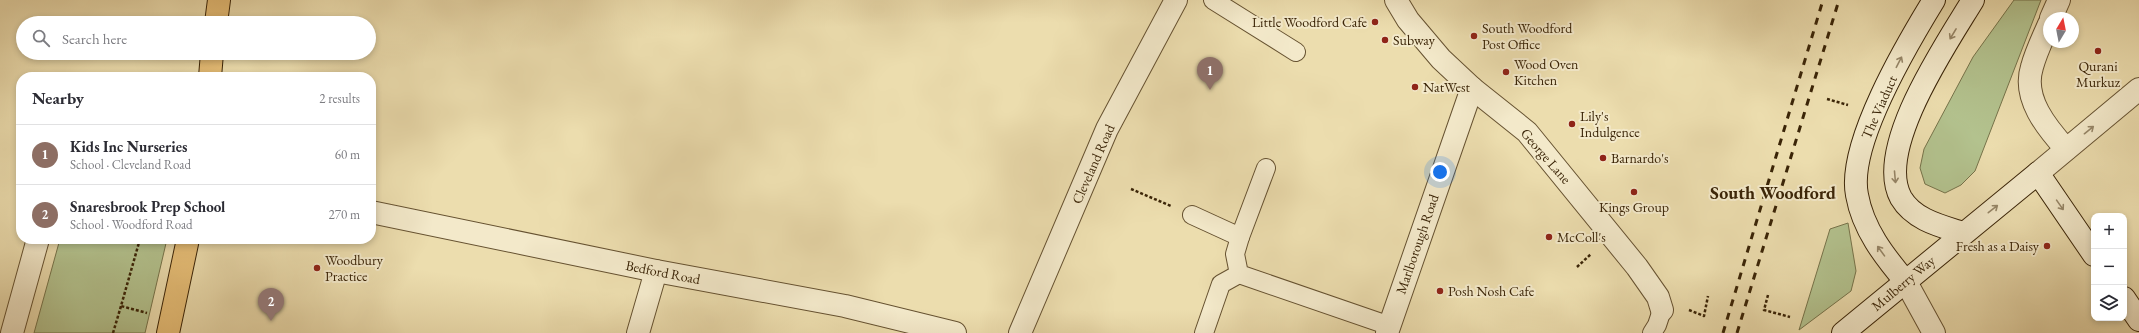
<!DOCTYPE html>
<html lang="en">
<head>
<meta charset="utf-8">
<style>
	:root { --surface:#fff; --page:#f2f2f3; --text:#2b2b33; --muted:#7c7c81; --line:#e1e1e2; --accent:#b45309 }
	body { margin:0; font-family:"EB Garamond",serif; background:var(--page); color:var(--text) }
	.controls { position:absolute; right:12px; bottom:12px; display:grid; overflow:hidden; border-radius:8px; box-shadow:0 2px 6px #0003 }
	.controls button { width:36px; height:36px; display:grid; place-items:center; padding:0; border:0; border-bottom:1px solid var(--line); background:var(--surface); color:var(--text); font:20px sans-serif }
	.compass { position:absolute; left:2043px; top:12px; width:36px; height:36px; border-radius:50%; background:var(--surface); box-shadow:0 2px 6px #0003; rotate:10deg }
	.you { position:absolute; left:1440px; top:172px; width:14px; height:14px; margin:-10px; border:3px solid #fff; border-radius:50%; background:#1a73e8; box-shadow:0 0 0 6px #1a73e833 }
	.badge { display:grid; place-items:center; width:26px; height:26px; border-radius:50%; background:var(--accent); color:#fff; font-size:13px; font-weight:700 }
	.pin { position:absolute; translate:-50% -33px; filter:drop-shadow(0 1px 2px #0008) }
	.pin::after { content:''; position:absolute; top:21px; width:14px; height:12px; background:inherit; clip-path:polygon(0 0,100% 0,50% 100%) }
	.list { margin:0; padding:0; list-style:none }
	h2 { display:flex; justify-content:space-between; align-items:center; height:52px; margin:0; padding:0 16px; font-size:17px }
	h2 small { font-size:13px; font-weight:400; color:var(--muted) }
	.list li { display:grid; grid-template-columns:26px 1fr auto; gap:12px; align-items:center; box-sizing:border-box; height:60px; padding:0 16px; border-top:1px solid var(--line) }
	.list b { display:block; font-size:15px; white-space:nowrap }
	.list p { margin:0; font-size:13px; white-space:nowrap; color:var(--muted) }
	.list em { font-size:13px; font-style:normal; color:var(--muted) }
	.icon { flex:none; width:22px; height:22px; fill:none; stroke:currentColor; stroke-width:2; stroke-linecap:round; stroke-linejoin:round }
	.map { position:relative; flex:none; width:2139px; height:333px; overflow:hidden }
	.search { position:absolute; background:var(--surface); box-shadow:0 2px 6px #0003; left:16px; top:16px; width:360px; height:44px; display:flex; align-items:center; gap:10px; box-sizing:border-box; padding:0 14px; border-radius:22px; color:var(--muted); font-size:15px }
	.panel { position:absolute; background:var(--surface); box-shadow:0 2px 6px #0003; left:16px; top:72px; width:360px; height:172px; border-radius:16px }
	.map>svg:first-child { display:block }
</style>
</head>
<body>
<div class="map">
<svg width="2139" height="333" viewBox="0 0 2139 333">
	<rect width="100%" height="100%" fill="#ecddae"/>
	<filter id="stains"><feTurbulence type="fractalNoise" baseFrequency=".005" numOctaves="4"/><feColorMatrix values="0 0 0 0 .2 0 0 0 0 .09 0 0 0 0 .02 0 0 0 .5 -.17"/></filter>
	<radialGradient id="worn" r=".72"><stop offset=".6" stop-color="#630" stop-opacity="0"/><stop offset="1" stop-color="#630" stop-opacity=".3"/></radialGradient>
	<!-- green -->
	<g fill="#b3c28e" stroke="#76734a">
		<path d="M2014,0H2041L1975,171L1961,185L1945,193L1925,184L1920,168L1924,149L1973,57Z"/>
		<path d="M1848,223L1856,271L1851,291L1799,330L1830,229Z"/>
		<path d="M60,239H167L145,333H34Z"/>
	</g>
	<g fill="none" stroke-linecap="round" stroke-linejoin="round">
		<!-- service casing -->
		<g stroke="#665231" stroke-width="20">
			<g id="service">
				<path d="M1213,0L1296,52"/>
				<path d="M1192,215L1240,237L1235,254L1239,274L1390,326"/>
				<path d="M1240,237L1266,168"/>
				<path d="M1204,333L1221,284L1239,274"/>
				<path d="M1652,333L1657,325L1662,310"/>
			</g>
		</g>
		<!-- minor casing -->
		<g stroke="#665231" stroke-width="24">
			<g id="minor">
				<path d="M1396,0L1408,20L1441,59L1472,88L1527,132L1637,267L1658,297L1662,310"/>
				<path d="M2051,18L2059,0"/>
				<path d="M2049,24C2043,38 2036,52 2032,67C2022,98 2047,128 2066,149"/>
				<path d="M2038,173L2139,89"/>
				<path d="M371,212L656,271L845,306L955,333"/>
				<path d="M1906,282L1934,333"/>
				<path d="M12,333L38,239"/>
				<path d="M638,333L656,271"/>
				<path d="M1020,333L1107,129L1176,0"/>
				<path d="M1387,333L1472,88"/>
			</g>
		</g>
		<!-- secondary casing -->
		<g stroke="#3a2407" stroke-width="24">
			<g id="secondary">
				<path d="M1963,233C1941,226 1914,220 1901,198C1874,149 1947,43 1973,0"/>
				<path d="M1906,282C1884,256 1863,229 1857,195C1847,145 1907,44 1934,0"/>
				<path d="M2124,298L2139,320"/>
				<path d="M1843,333L2038,173L2094,255"/>
			</g>
		</g>
		<!-- primary casing -->
		<g stroke="#3a2407" stroke-width="24">
			<g id="primary">
				<path d="M216,23L219,0"/>
				<path d="M210,77L212,53"/>
				<path d="M168,333L188,239"/>
			</g>
		</g>
		<!-- path -->
		<g stroke="#3a2407" stroke-width="2.5" stroke-dasharray="3 2" stroke-linecap="butt">
			<path d="M1827,99L1848,105"/>
			<path d="M1131,189L1171,206"/>
			<path d="M140,239L121,306L147,313"/>
			<path d="M1577,267L1591,254"/>
			<path d="M1768,295L1764,310L1790,317"/>
			<path d="M1689,310L1704,316L1708,296"/>
			<path d="M113,333L121,306"/>
		</g>
		<!-- service -->
		<use href="#service" stroke="#f3e9ca" stroke-width="18"/>
		<!-- minor -->
		<use href="#minor" stroke="#f3e9ca" stroke-width="22"/>
		<!-- secondary -->
		<use href="#secondary" stroke="#f3e9ca" stroke-width="22"/>
		<!-- primary -->
		<use href="#primary" stroke="#e6be77" stroke-width="22"/>
		<!-- rail -->
		<g stroke="#3a2407" stroke-width="3" stroke-dasharray="7 7" stroke-linecap="butt">
			<path d="M1723,333L1823,0"/>
			<path d="M1737,333L1839,0"/>
		</g>
	</g>
	<!-- one-way arrows -->
	<defs><path id="oneway-shaft" d="M-6 0H5M1.5-3L5.5 0L1.5 3" fill="none" stroke-width="1.6" stroke-linecap="round" stroke-linejoin="round"/></defs>
	<g stroke="#968668">
		<use href="#oneway-shaft" transform="translate(1953 34) rotate(121)"/>
		<use href="#oneway-shaft" transform="translate(1899 62) rotate(-63)"/>
		<use href="#oneway-shaft" transform="translate(2089 130) rotate(-39)"/>
		<use href="#oneway-shaft" transform="translate(1895 177) rotate(85)"/>
		<use href="#oneway-shaft" transform="translate(2060 205) rotate(55)"/>
		<use href="#oneway-shaft" transform="translate(1993 209) rotate(-38)"/>
		<use href="#oneway-shaft" transform="translate(1881 251) rotate(-126)"/>
	</g>
	<!-- markers -->
	<g fill="#8f2418" stroke="#f3e9ca" stroke-width="1.5">
		<circle cx="1375" cy="22" r="4"/>
		<circle cx="1474" cy="36" r="4"/>
		<circle cx="1385" cy="40" r="4"/>
		<circle cx="2098" cy="51" r="4"/>
		<circle cx="1506" cy="72" r="4"/>
		<circle cx="1415" cy="87" r="4"/>
		<circle cx="1572" cy="124" r="4"/>
		<circle cx="1603" cy="158" r="4"/>
		<circle cx="1634" cy="192" r="4"/>
		<circle cx="1549" cy="237" r="4"/>
		<circle cx="2047" cy="246" r="4"/>
		<circle cx="317" cy="268" r="4"/>
		<circle cx="1440" cy="291" r="4"/>
	</g>
	<g text-anchor="middle" stroke-width="4" stroke-linejoin="round" paint-order="stroke">
		<!-- poi labels -->
		<g font-size="14" fill="#3a2407" stroke="#f3e9ca" text-anchor="start">
			<text x="1367" y="27" text-anchor="end">Little Woodford Cafe</text>
			<text x="1482" y="33">South Woodford<tspan x="1482" dy="16">Post Office</tspan></text>
			<text x="1393" y="45">Subway</text>
			<text x="1514" y="69">Wood Oven<tspan x="1514" dy="16">Kitchen</tspan></text>
			<text x="2098" y="71" text-anchor="middle">Qurani<tspan x="2098" dy="16">Murkuz</tspan></text>
			<text x="1423" y="92">NatWest</text>
			<text x="1580" y="121">Lily's<tspan x="1580" dy="16">Indulgence</tspan></text>
			<text x="1611" y="163">Barnardo's</text>
			<text x="1634" y="212" text-anchor="middle">Kings Group</text>
			<text x="1557" y="242">McColl's</text>
			<text x="2039" y="251" text-anchor="end">Fresh as a Daisy</text>
			<text x="325" y="265">Woodbury<tspan x="325" dy="16">Practice</tspan></text>
			<text x="1448" y="296">Posh Nosh Cafe</text>
		</g>
		<!-- street labels -->
		<g font-size="14" fill="#3a2407" stroke="#f3e9ca">
			<text transform="translate(1879 107) rotate(-66)" y="5">The Viaduct</text>
			<text transform="translate(1546 156) rotate(49)" y="5">George Lane</text>
			<text transform="translate(1093 164) rotate(-66)" y="5">Cleveland Road</text>
			<text transform="translate(1417 244) rotate(-71)" y="5">Marlborough Road</text>
			<text transform="translate(663 272) rotate(11)" y="5">Bedford Road</text>
			<text transform="translate(1903 283) rotate(-40)" y="5">Mulberry Way</text>
		</g>
		<!-- district labels -->
		<g font-size="18" font-weight="bold" fill="#3a2407" stroke="#f3e9ca">
			<text x="1773" y="199">South Woodford</text>
		</g>
	</g>
	<rect width="100%" height="100%" filter="url(#stains)"/>
	<rect width="100%" height="100%" fill="url(#worn)"/>
</svg>
<div class="controls">
<button>+</button>
<button>−</button>
<button><svg class="icon" aria-label="layers" viewBox="0 0 24 24"><path d="M12 4l9 5-9 5-9-5zM3 14l9 5 9-5"/></svg></button>
</div>
<svg class="compass" viewBox="-18 -18 36 36"><path d="M0-13l5 13h-10z" fill="#e53935"/><path d="M0 13l5-13h-10z" fill="#7c7c81"/></svg>
<div class="you"></div>
<div class="pin badge" style="left:1210px;top:90px;background:#8d6e63">1</div>
<div class="pin badge" style="left:271px;top:321px;background:#8d6e63">2</div>
<div class="search"><svg class="icon" aria-label="search" viewBox="0 0 24 24"><circle cx="10" cy="10" r="6"/><path d="M15 15l6 6"/></svg>Search here</div>
<section class="panel">
<h2>Nearby<small>2 results</small></h2>
<ul class="list">
<li><span class="badge" style="background:#8d6e63">1</span><div><b>Kids Inc Nurseries</b><p>School · Cleveland Road</p></div><em>60 m</em></li>
<li><span class="badge" style="background:#8d6e63">2</span><div><b>Snaresbrook Prep School</b><p>School · Woodford Road</p></div><em>270 m</em></li>
</ul>
</section>
</div>
</body>
</html>
